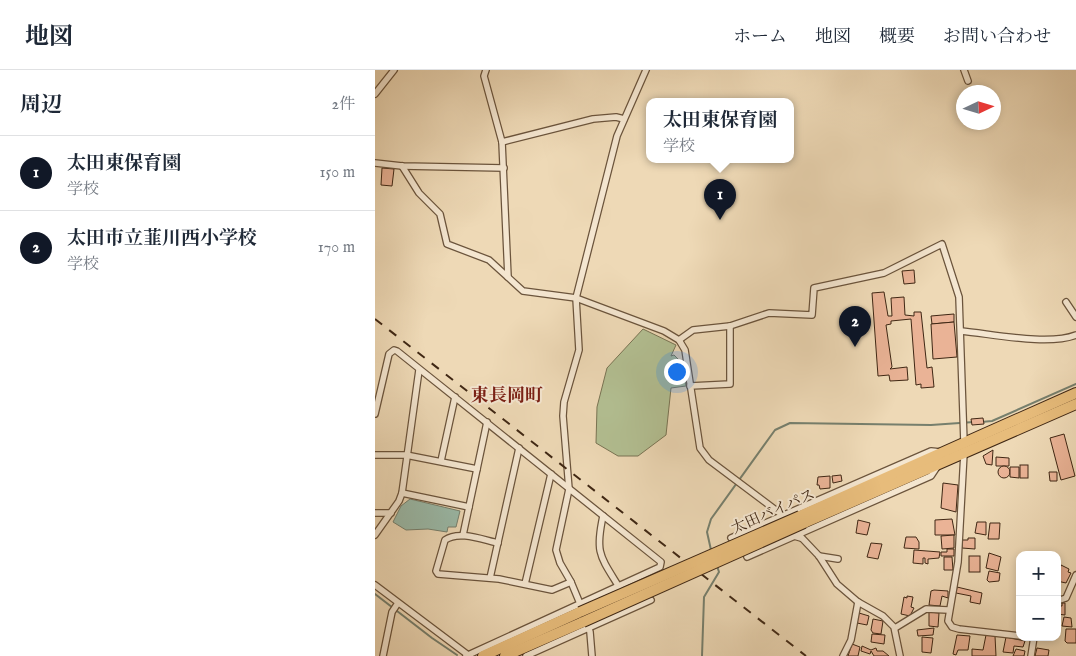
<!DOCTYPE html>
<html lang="ja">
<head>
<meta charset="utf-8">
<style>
	:root { --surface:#fff; --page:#f6f6f7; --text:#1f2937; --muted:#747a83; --line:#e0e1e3; --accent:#111827 }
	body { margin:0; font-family:"IM FELL English","Noto Serif JP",serif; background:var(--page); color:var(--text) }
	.controls { position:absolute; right:15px; bottom:15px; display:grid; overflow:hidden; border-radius:10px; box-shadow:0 2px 8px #0003 }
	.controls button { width:45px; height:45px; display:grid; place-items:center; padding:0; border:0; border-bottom:1px solid var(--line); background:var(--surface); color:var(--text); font:25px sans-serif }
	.compass { position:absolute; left:581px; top:15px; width:45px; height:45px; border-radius:50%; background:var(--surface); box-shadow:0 2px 8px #0003; rotate:86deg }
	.you { position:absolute; left:301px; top:301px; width:18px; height:18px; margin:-12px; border:4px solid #fff; border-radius:50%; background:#1a73e8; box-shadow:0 0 0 8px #1a73e833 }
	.badge { display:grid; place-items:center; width:32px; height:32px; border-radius:50%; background:var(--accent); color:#fff; font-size:16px; font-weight:700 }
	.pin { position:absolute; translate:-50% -41px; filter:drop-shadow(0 1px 2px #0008) }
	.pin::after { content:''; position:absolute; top:26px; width:18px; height:15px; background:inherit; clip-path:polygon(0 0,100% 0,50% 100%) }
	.popup { position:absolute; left:271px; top:28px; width:148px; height:65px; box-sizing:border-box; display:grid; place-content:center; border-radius:10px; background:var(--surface); filter:drop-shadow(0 1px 4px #0005); font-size:16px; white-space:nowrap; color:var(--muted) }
	.popup b { font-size:19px; color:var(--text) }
	.popup::after { content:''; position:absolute; left:50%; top:100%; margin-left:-10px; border:10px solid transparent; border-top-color:var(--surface) }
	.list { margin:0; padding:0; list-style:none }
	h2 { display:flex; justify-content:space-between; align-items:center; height:65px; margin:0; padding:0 20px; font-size:21px }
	h2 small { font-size:16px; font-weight:400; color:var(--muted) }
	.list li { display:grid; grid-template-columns:32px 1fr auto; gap:15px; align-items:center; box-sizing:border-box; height:75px; padding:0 20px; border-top:1px solid var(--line) }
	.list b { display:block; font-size:19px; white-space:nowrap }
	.list p { margin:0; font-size:16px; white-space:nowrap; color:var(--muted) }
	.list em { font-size:16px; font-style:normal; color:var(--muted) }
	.map { position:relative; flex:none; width:701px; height:586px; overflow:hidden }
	header { display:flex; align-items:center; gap:30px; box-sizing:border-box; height:70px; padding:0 25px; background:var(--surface); border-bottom:1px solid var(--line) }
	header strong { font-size:24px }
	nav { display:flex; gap:28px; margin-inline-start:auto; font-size:18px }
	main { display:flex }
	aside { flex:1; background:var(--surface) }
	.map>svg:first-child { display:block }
</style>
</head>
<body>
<header>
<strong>地図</strong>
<nav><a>ホーム</a><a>地図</a><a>概要</a><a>お問い合わせ</a></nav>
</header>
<main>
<aside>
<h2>周辺<small>2件</small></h2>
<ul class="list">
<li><span class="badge">1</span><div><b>太田東保育園</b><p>学校</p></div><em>150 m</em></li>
<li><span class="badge">2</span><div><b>太田市立韮川西小学校</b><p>学校</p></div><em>170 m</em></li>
</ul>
</aside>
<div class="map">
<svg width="701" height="586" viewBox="0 0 701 586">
	<rect width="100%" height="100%" fill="#eed9b6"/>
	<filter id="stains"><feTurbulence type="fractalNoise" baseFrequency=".004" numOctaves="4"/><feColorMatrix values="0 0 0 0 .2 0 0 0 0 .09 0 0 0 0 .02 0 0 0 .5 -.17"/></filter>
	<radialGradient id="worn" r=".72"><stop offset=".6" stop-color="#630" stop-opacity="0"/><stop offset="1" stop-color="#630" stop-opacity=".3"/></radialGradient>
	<!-- green -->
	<path fill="#b3c093" stroke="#797454" d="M268,259L301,275L296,286L299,285L306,292L311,316L296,318L291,365L263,386H243L221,373L222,337L232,298Z"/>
	<!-- water -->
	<path fill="#9abaa9" stroke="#767f6d" d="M35,429L85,441L81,457H73L72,462L53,459L31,460L18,452L26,436Z"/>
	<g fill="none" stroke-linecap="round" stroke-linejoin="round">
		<!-- stream -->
		<g stroke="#767f6d" stroke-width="2">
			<path d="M606,352L617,351L701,314"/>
			<path d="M336,480L332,462L336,449L400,360L415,353L556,355L599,352"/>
			<path d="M0,524L57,568L82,585"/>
			<path d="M327,586L329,527L344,502L342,496"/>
		</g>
	</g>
	<!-- building -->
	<g fill="#eab396" stroke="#3f2714">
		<path d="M7,98L19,99L17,116L6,115Z"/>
		<path d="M539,200L540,213L529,214L527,201Z"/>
		<path d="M509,222L513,246H517L516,228L529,227L530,245L539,246V242H546L552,298L557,297L559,317L546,318V314L541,315L536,249L516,251V254L511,255L517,297L515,299L532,297L533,310L515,311L514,305L503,306L497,223Z"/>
		<path d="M579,244V252L557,254L556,246Z"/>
		<path d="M579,252L582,287L558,289L556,254Z"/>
		<path d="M608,348L609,354L597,355L596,349Z"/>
		<path d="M689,364L700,406L686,410L675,368Z"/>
		<path d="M618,380L617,395L611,394L608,386Z"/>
		<path d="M621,387L634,388V396H621Z"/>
		<rect x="645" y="395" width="8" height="13"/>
		<circle cx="629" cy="402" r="6"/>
		<path d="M635,397H644V408L635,407Z"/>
		<path d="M674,402H682V411H675Z"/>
		<path d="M466,405L467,411L458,413L457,406Z"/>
		<path d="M455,406V418L445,419L444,415H442L443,407Z"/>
		<path d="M568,413L583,415L581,442L566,438Z"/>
		<path d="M577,449L580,465H560V450Z"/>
		<path d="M483,450L495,453L492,465L481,463Z"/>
		<path d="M602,452H611V465L600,463Z"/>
		<path d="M615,453H625L624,469H613Z"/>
		<path d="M579,465V478L567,479L566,466Z"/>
		<path d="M531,467H541L544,472V479L529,478Z"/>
		<path d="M593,468H600V479L587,478V470H593Z"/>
		<path d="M496,473L507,474L503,489L492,487Z"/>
		<path d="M572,479H579V486H566V482H572Z"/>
		<path d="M539,480L565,482L564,488L553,489V494L550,493V488H548V494L538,493Z"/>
		<path d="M614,483L626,487L623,501L611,498Z"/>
		<rect x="594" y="486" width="11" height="16"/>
		<path d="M569,487H577L578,500H569Z"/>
		<path d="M686,495L694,499L693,502L696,503L691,513L682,511Z"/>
		<path d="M614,501L625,503L624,511L614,512L612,510Z"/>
		<path d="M582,517L607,523L605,534L595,532L596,526L581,523Z"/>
		<path d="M559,520L573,521V528L567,526L565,536L554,535L556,521Z"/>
		<path d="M532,526L538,527L536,537L539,538L535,546L526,544L529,527L532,528Z"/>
		<path d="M687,533H690V545L682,544V536H687Z"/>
		<path d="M554,542L564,543L563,557L554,556Z"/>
		<path d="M484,543L494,546L492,555L482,553Z"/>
		<path d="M689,547L696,548L697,557L687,556Z"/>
		<path d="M498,549L508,551L506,564L498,563L496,560Z"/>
		<path d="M559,558L558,565L543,566L542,560Z"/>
		<path d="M691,559H701V573H692L690,571Z"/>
		<path d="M497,564L510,565L509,574L496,572Z"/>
		<path d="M582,565L595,566L593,580H583L581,585L578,584Z"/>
		<path d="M611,565L620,566L621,586H597V579L608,580Z"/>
		<path d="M547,567L558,568L556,583L547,582Z"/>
		<path d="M631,567L650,571L648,577L639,576L638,583L628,582Z"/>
		<path d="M477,574L485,577L483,586H473Z"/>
		<path d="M487,576L496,580L501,578L502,581H508L514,586H499L496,581L495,584L486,581Z"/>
		<path d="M662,578L674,580L673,586H660Z"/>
		<path d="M641,579L650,581L649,586H638Z"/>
	</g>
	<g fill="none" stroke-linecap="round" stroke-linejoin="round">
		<!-- minor casing -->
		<g stroke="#6b543c" stroke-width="8">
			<g id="minor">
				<path d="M111,0L109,6L127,72L133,207"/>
				<path d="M589,0L593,11"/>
				<path d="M0,24L19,0"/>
				<path d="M127,72L218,49L241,47L249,49"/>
				<path d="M0,93L27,96L129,98"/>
				<path d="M27,96L44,123L65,144L72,174L114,190L148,221L201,228L289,261L304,270L310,280L325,378L334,390L410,447L419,466L426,468"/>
				<path d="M691,232L701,247"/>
				<path d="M586,261C618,264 673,276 701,265"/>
				<path d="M304,270L318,260L355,256L394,243L437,245L439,218L509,203L567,174L584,227L589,373"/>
				<path d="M315,316L355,314V256"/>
				<path d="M0,344L14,284L19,280L22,281L286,492L285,497L91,586"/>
				<path d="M589,383L583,492L573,551L577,557L584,559L645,566"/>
				<path d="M0,385H31L102,399"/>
				<path d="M66,391L80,327"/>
				<path d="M27,423L94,437"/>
				<path d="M0,443H16"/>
				<path d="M228,446C220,483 225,486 244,517"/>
				<path d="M0,465L24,431L27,423L44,300"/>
				<path d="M88,465L112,352"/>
				<path d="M425,466L444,486L462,514L483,532L508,546L519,557L525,586"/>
				<path d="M356,468L556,381L566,382"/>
				<path d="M123,473C108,470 84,460 70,470L61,501L63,504L124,509L177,520L196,512"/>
				<path d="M444,486L463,489"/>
				<path d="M372,487L556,406L562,397"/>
				<path d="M115,508L144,378"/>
				<path d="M150,514L176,404"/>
				<path d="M0,515L93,585"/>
				<path d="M682,531L691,528L701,505"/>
				<path d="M206,536L196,512L185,493L181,480L194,419L188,346L189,332L204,280L201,228L242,66L271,0"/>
				<path d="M211,549L215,562L217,586"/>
				<path d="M520,558L551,539L573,540"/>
				<path d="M8,586L17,542L23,533"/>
				<path d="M151,586L276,530"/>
				<path d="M468,586L476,570L483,532"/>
				<path d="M656,586L659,567"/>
			</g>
		</g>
		<!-- trunk casing -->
		<g stroke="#3f2714" stroke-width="12">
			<g id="trunk">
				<path d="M425,446L701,323"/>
				<path d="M429,453L701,334"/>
				<path d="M108,586L205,542"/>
				<path d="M130,586L208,552"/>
			</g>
		</g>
		<!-- minor -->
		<use href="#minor" stroke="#f4e6d0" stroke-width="5.5"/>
		<!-- trunk -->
		<use href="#trunk" stroke="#e7bc7b" stroke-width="10"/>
		<!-- rail -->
		<path stroke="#3f2714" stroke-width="2" stroke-dasharray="9 9" stroke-linecap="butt" d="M0,249L431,586"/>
		<!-- trunk-bridge casing -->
		<g stroke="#3f2714" stroke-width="12" stroke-linecap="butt">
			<g id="trunk-bridge">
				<path d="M205,542L425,446"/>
				<path d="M208,552L429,453"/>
			</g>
		</g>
		<!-- trunk-bridge -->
		<use href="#trunk-bridge" stroke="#e7bc7b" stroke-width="10"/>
	</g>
	<g text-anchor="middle" stroke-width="4" stroke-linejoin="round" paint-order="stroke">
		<!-- street labels -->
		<g font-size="15" fill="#3f2714" stroke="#f4e6d0">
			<text transform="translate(398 441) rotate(-24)" y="5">太田バイパス</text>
		</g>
		<!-- quarter labels -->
		<g font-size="18" font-weight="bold" fill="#7a1f14" stroke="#f4e6d0">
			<text x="132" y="331">東長岡町</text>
		</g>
	</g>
	<rect width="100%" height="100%" filter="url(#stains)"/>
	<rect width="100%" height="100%" fill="url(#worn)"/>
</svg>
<div class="controls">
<button>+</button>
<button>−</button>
</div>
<svg class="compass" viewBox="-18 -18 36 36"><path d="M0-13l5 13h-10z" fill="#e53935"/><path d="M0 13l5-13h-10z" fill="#747a83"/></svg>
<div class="you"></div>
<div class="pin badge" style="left:345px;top:150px">1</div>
<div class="popup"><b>太田東保育園</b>学校</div>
<div class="pin badge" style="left:480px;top:277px">2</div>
</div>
</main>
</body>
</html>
